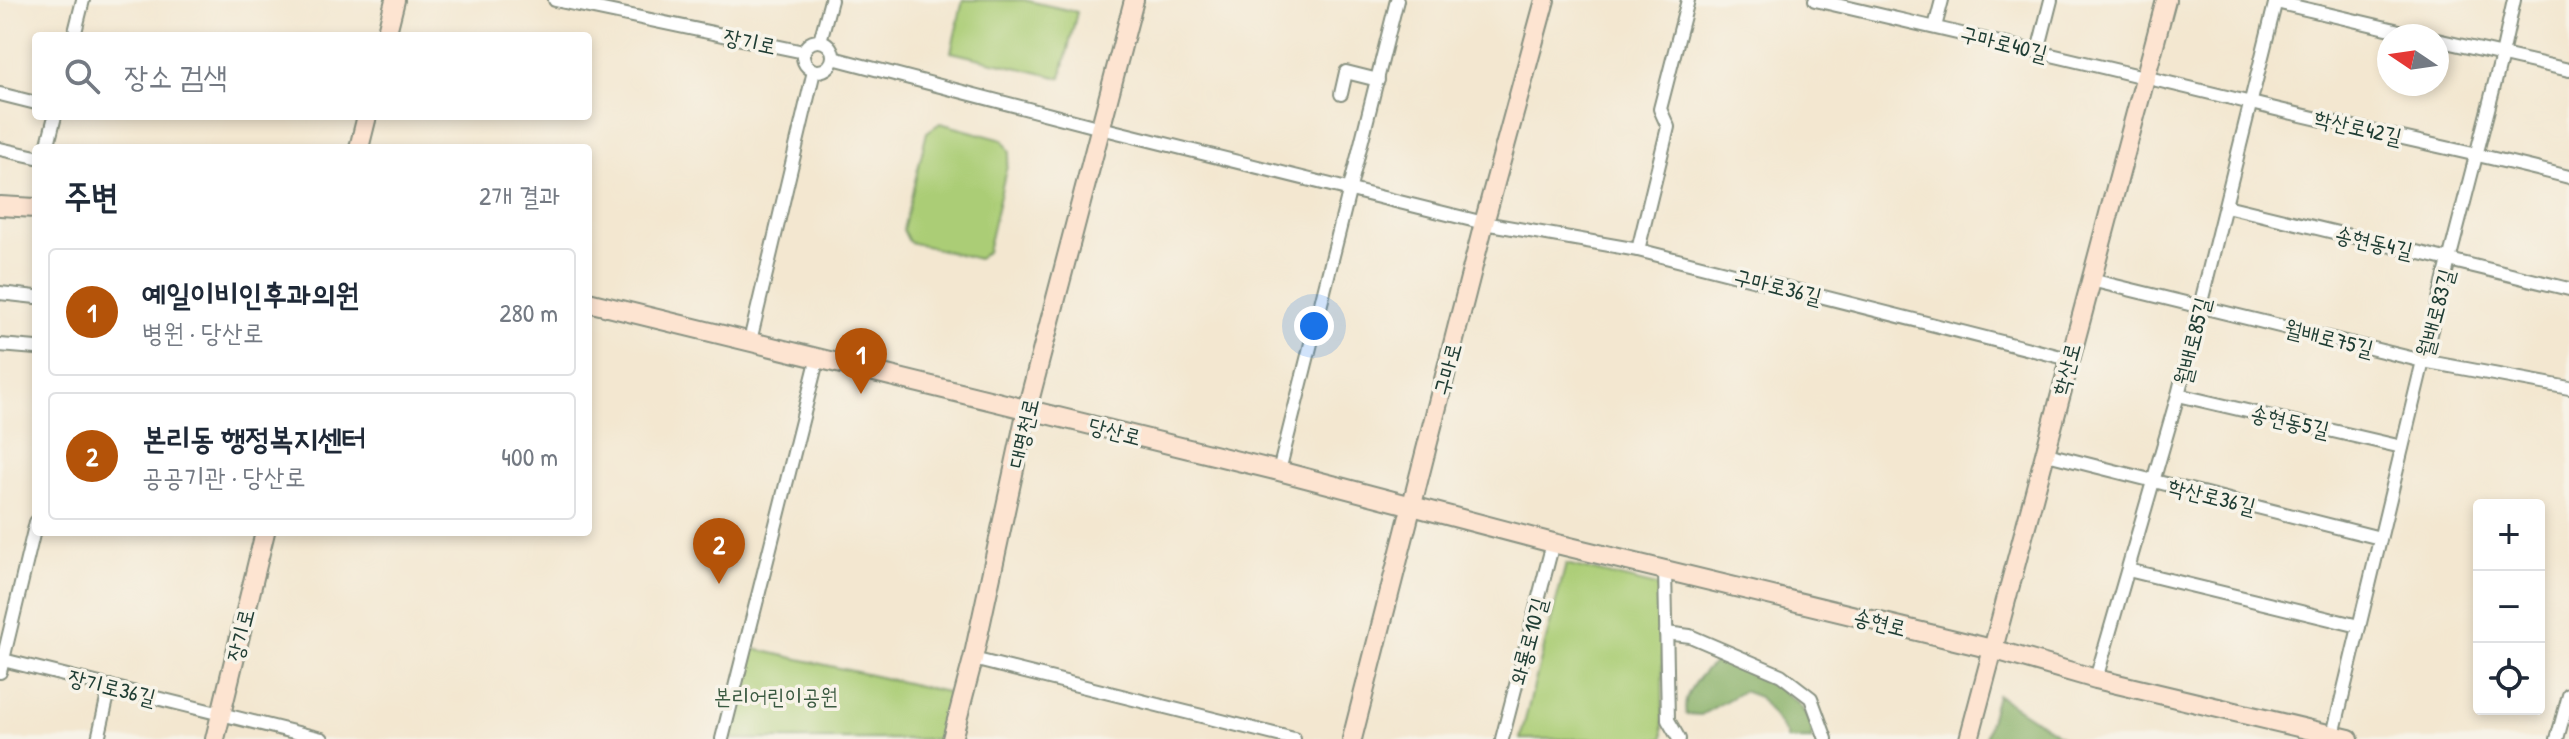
<!DOCTYPE html>
<html lang="ko">
<head>
<meta charset="utf-8">
<style>
	:root { --surface:#fff; --page:#f6f6f7; --text:#1f2937; --muted:#747a83; --line:#e0e1e3; --accent:#b45309 }
	body { margin:0; font-family:"Patrick Hand","Poor Story",sans-serif; background:var(--page); color:var(--text) }
	.controls { position:absolute; right:24px; bottom:24px; display:grid; overflow:hidden; border-radius:8px; box-shadow:0 4px 12px #0003 }
	.controls button { width:72px; height:72px; display:grid; place-items:center; padding:0; border:0; border-bottom:2px solid var(--line); background:var(--surface); color:var(--text); font:40px sans-serif }
	.compass { position:absolute; left:2377px; top:24px; width:72px; height:72px; border-radius:50%; background:var(--surface); box-shadow:0 4px 12px #0003; rotate:283deg }
	.you { position:absolute; left:1314px; top:326px; width:28px; height:28px; margin:-20px; border:6px solid #fff; border-radius:50%; background:#1a73e8; box-shadow:0 0 0 12px #1a73e833 }
	.badge { display:grid; place-items:center; width:52px; height:52px; border-radius:50%; background:var(--accent); color:#fff; font-size:26px; font-weight:700 }
	.pin { position:absolute; translate:-50% -66px; filter:drop-shadow(0 2px 4px #0008) }
	.pin::after { content:''; position:absolute; top:42px; width:28px; height:24px; background:inherit; clip-path:polygon(0 0,100% 0,50% 100%) }
	.list { margin:0; padding:0; list-style:none }
	h2 { display:flex; justify-content:space-between; align-items:center; height:104px; margin:0; padding:0 32px; font-size:34px }
	h2 small { font-size:26px; font-weight:400; color:var(--muted) }
	.list li { display:grid; grid-template-columns:52px 1fr auto; gap:24px; align-items:center; box-sizing:border-box; height:128px; margin:0 16px 16px; padding:0 16px; border:2px solid var(--line); border-radius:8px }
	.list b { display:block; font-size:30px; white-space:nowrap }
	.list p { margin:0; font-size:26px; white-space:nowrap; color:var(--muted) }
	.list em { font-size:26px; font-style:normal; color:var(--muted) }
	.icon { flex:none; width:44px; height:44px; fill:none; stroke:currentColor; stroke-width:2; stroke-linecap:round; stroke-linejoin:round }
	.map { position:relative; flex:none; width:2569px; height:739px; overflow:hidden }
	.search { position:absolute; background:var(--surface); box-shadow:0 4px 12px #0003; left:32px; top:32px; width:560px; height:88px; display:flex; align-items:center; gap:20px; box-sizing:border-box; padding:0 28px; border-radius:8px; color:var(--muted); font-size:30px }
	.panel { position:absolute; background:var(--surface); box-shadow:0 4px 12px #0003; left:32px; top:144px; width:560px; height:392px; border-radius:8px }
	.map>svg:first-child { display:block }
</style>
</head>
<body>
<div class="map">
<svg width="2569" height="739" viewBox="0 0 2569 739">
	<rect width="100%" height="100%" fill="#f7f3e8"/>
	<filter id="ink" filterUnits="userSpaceOnUse"><feTurbulence type="fractalNoise" baseFrequency=".0125" numOctaves="2"/><feDisplacementMap in="SourceGraphic" scale="16" xChannelSelector="R" yChannelSelector="G"/><feConvolveMatrix kernelMatrix="1 2 1 2 8 2 1 2 1" color-interpolation-filters="sRGB"/></filter>
	<filter id="wash" filterUnits="userSpaceOnUse"><feTurbulence type="fractalNoise" baseFrequency=".006" numOctaves="4" result="noise"/><feDisplacementMap in="SourceGraphic" scale="32" xChannelSelector="R" yChannelSelector="G"/><feGaussianBlur stdDeviation="1.8" result="paint"/><feColorMatrix in="noise" values="0 0 0 0 0 0 0 0 0 0 0 0 0 0 0 0 0 1.4 0 .05"/><feComposite in="paint" operator="in"/></filter>
	<g filter="url(#wash)">
		<rect width="100%" height="100%" fill="#f3e7d0"/>
		<!-- green -->
		<g fill="#abcd76" stroke="#658555" stroke-width="2">
			<path d="M963,0H1024L1077,12L1061,78L951,52Z"/>
			<path d="M940,123L1003,140L1010,152L987,252L978,259L909,242L903,230L927,132Z"/>
			<path d="M1566,564L1657,586L1662,598L1663,739H1520Z"/>
			<path d="M745,647L951,693L940,739H722Z"/>
		</g>
		<!-- forest -->
		<g fill="#88b067" stroke="#54764e" stroke-width="2">
			<path d="M1717,661L1741,665L1771,682L1798,703L1812,722V739H1787V735L1759,697L1743,691L1701,715L1686,714C1681,694 1701,672 1717,661Z"/>
			<path d="M1997,695L2065,739H1985Z"/>
		</g>
	</g>
	<g filter="url(#ink)">
		<g fill="none" stroke-linecap="round" stroke-linejoin="round">
			<!-- street casing -->
			<g stroke="#899282" stroke-width="16">
				<g id="street">
					<path d="M555,0L804,52"/>
					<path d="M1815,0C1961,34 2106,67 2251,103C2356,129 2463,150 2569,177"/>
					<path d="M2276,2L2421,36"/>
					<path d="M1935,27L1942,0"/>
					<path d="M74,36L83,0"/>
					<path d="M2437,40L2569,70"/>
					<circle cx="818" cy="56" r="15"/>
					<path d="M820,41L831,0"/>
					<path d="M2038,51L2051,0"/>
					<path d="M833,58L1101,128L1484,223L1638,250L2069,359"/>
					<path d="M0,94L36,103"/>
					<path d="M1341,94L1346,72L1378,80"/>
					<path d="M47,148L55,116"/>
					<path d="M0,149L36,157"/>
					<path d="M2226,206L2569,289"/>
					<path d="M1638,250L1668,127L1660,109L1688,0"/>
					<path d="M2091,280L2423,361L2569,388"/>
					<path d="M0,293L36,297"/>
					<path d="M750,341L814,71"/>
					<path d="M0,345L36,348"/>
					<path d="M2178,395L2402,447"/>
					<path d="M2043,453L2380,538"/>
					<path d="M1279,471L1397,0"/>
					<path d="M1665,570L1668,720L1679,739"/>
					<path d="M2128,570L2359,626"/>
					<path d="M1666,633L1690,636L1781,675L1811,698L1826,739"/>
					<path d="M973,659L1294,739"/>
					<path d="M3,660L322,739"/>
					<path d="M0,672L36,522"/>
					<path d="M2096,679L2178,395L2276,0"/>
					<path d="M2333,735L2423,361L2502,55L2514,0"/>
					<path d="M98,739L110,686"/>
					<path d="M722,739L818,357"/>
					<path d="M1502,739L1553,543"/>
					<path d="M2557,739L2569,695"/>
				</g>
			</g>
			<!-- secondary casing -->
			<g stroke="#899282" stroke-width="22">
				<g id="secondary">
					<path d="M386,36L395,0"/>
					<path d="M359,148L367,116"/>
					<path d="M0,206L36,208"/>
					<path d="M588,302L1279,471L1553,543L1992,649L2096,679L2349,739"/>
					<path d="M215,739L265,532"/>
					<path d="M952,739L973,659L1027,409L1134,0"/>
					<path d="M1352,739L1484,223L1545,0"/>
					<path d="M1969,739L2166,0"/>
				</g>
			</g>
			<!-- street -->
			<use href="#street" stroke="#fff" stroke-width="12"/>
			<!-- secondary -->
			<use href="#secondary" stroke="#fde4d1" stroke-width="18"/>
		</g>
	</g>
	<g text-anchor="middle" stroke-width="7" stroke-linejoin="round" paint-order="stroke">
		<!-- street labels -->
		<g font-size="22" fill="#1f3d34" stroke="#f7f3e8">
			<text transform="translate(750 41) rotate(12)" y="8">장기로</text>
			<text transform="translate(2004 43) rotate(14)" y="8">구마로40길</text>
			<text transform="translate(2358 127) rotate(13)" y="8">학산로42길</text>
			<text transform="translate(2374 242) rotate(13)" y="8">송현동4길</text>
			<text transform="translate(1778 286) rotate(14)" y="8">구마로36길</text>
			<text transform="translate(2435 313) rotate(-75)" y="8">월배로83길</text>
			<text transform="translate(2329 338) rotate(14)" y="8">월배로75길</text>
			<text transform="translate(2192 341) rotate(-76)" y="8">월배로85길</text>
			<text transform="translate(1447 369) rotate(-75)" y="8">구마로</text>
			<text transform="translate(2066 369) rotate(-75)" y="8">학산로</text>
			<text transform="translate(2290 421) rotate(13)" y="8">송현동5길</text>
			<text transform="translate(1115 431) rotate(14)" y="8">당산로</text>
			<text transform="translate(1023 433) rotate(-77)" y="8">대명천로</text>
			<text transform="translate(2212 496) rotate(14)" y="8">학산로36길</text>
			<text transform="translate(1880 622) rotate(14)" y="8">송현로</text>
			<text transform="translate(240 635) rotate(-76)" y="8">장기로</text>
			<text transform="translate(1528 641) rotate(-75)" y="8">와룡로10길</text>
			<text transform="translate(112 687) rotate(14)" y="8">장기로36길</text>
		</g>
		<!-- park labels -->
		<g font-size="22" fill="#3b5a41" stroke="#f7f3e8">
			<text x="776" y="704">본리어린이공원</text>
		</g>
	</g>
</svg>
<div class="controls">
<button>+</button>
<button>−</button>
<button><svg class="icon" aria-label="locate" viewBox="0 0 24 24"><circle cx="12" cy="12" r="6"/><path d="M12 2v4M12 18v4M2 12h4M18 12h4"/></svg></button>
</div>
<svg class="compass" viewBox="-18 -18 36 36"><path d="M0-13l5 13h-10z" fill="#e53935"/><path d="M0 13l5-13h-10z" fill="#747a83"/></svg>
<div class="you"></div>
<div class="pin badge" style="left:861px;top:394px">1</div>
<div class="pin badge" style="left:719px;top:584px">2</div>
<div class="search"><svg class="icon" aria-label="search" viewBox="0 0 24 24"><circle cx="10" cy="10" r="6"/><path d="M15 15l6 6"/></svg>장소 검색</div>
<section class="panel">
<h2>주변<small>2개 결과</small></h2>
<ul class="list">
<li><span class="badge">1</span><div><b>예일이비인후과의원</b><p>병원 · 당산로</p></div><em>280 m</em></li>
<li><span class="badge">2</span><div><b>본리동 행정복지센터</b><p>공공기관 · 당산로</p></div><em>400 m</em></li>
</ul>
</section>
</div>
</body>
</html>
